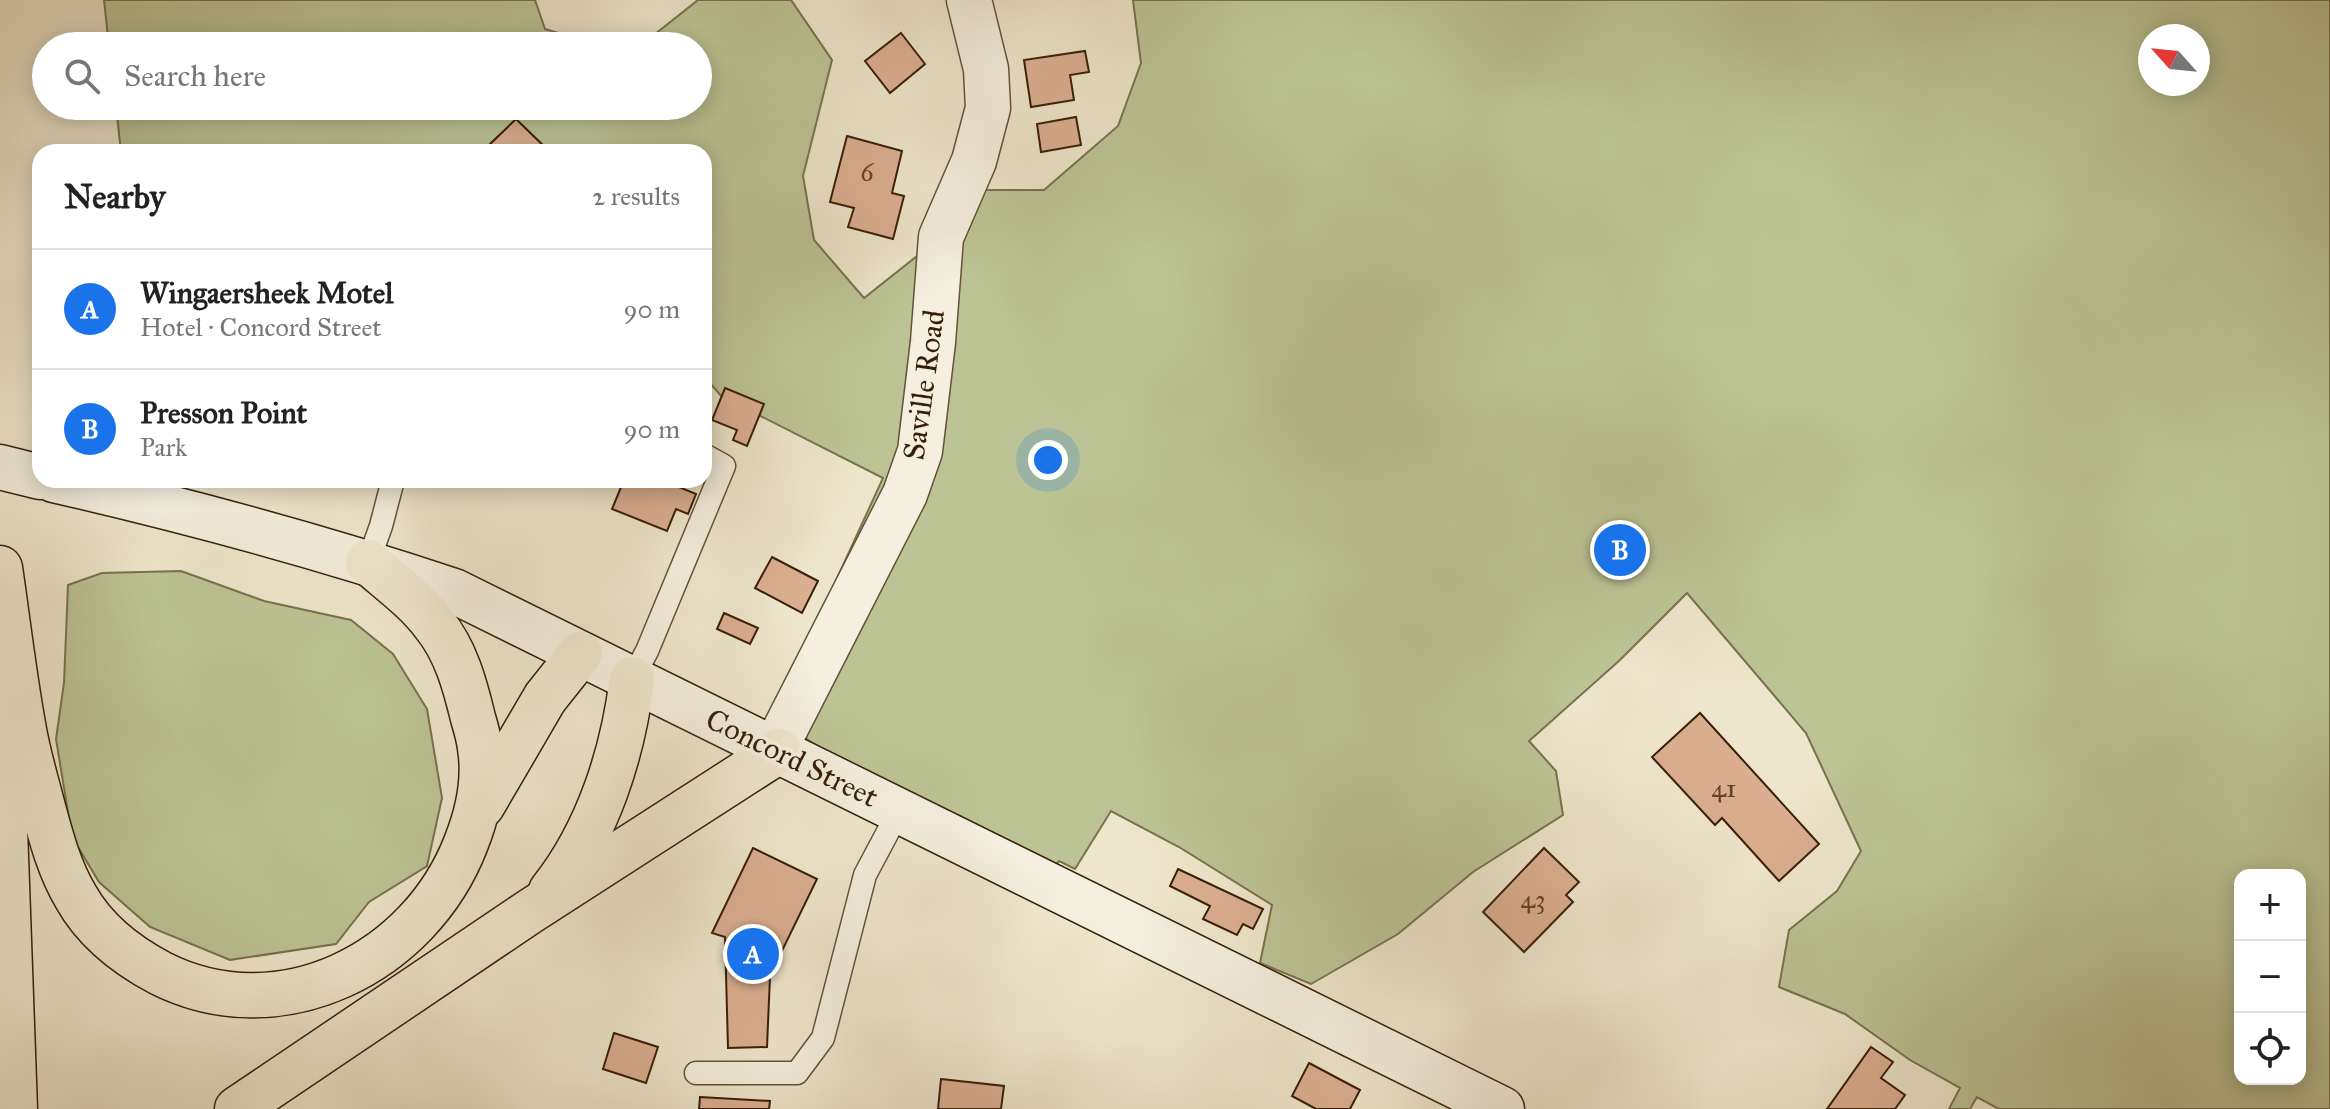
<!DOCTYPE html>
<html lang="en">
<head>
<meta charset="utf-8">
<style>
	:root { --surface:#fff; --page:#f6f6f6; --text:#222; --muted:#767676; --line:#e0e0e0; --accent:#1a73e8 }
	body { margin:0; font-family:"IM FELL Great Primer",serif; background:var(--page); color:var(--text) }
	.controls { position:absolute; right:24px; bottom:24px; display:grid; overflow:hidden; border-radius:16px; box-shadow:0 4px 20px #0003 }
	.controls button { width:72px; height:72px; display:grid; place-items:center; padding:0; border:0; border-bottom:2px solid var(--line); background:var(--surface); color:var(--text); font:40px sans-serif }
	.compass { position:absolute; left:2138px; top:24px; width:72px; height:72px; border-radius:50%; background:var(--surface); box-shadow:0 4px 20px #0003; rotate:297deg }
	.you { position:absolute; left:1048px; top:460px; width:28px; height:28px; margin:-20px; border:6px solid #fff; border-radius:50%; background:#1a73e8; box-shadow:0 0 0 12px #1a73e833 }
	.badge { display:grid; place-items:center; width:52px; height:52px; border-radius:50%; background:var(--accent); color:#fff; font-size:26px; font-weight:700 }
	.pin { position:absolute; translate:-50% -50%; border:4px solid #fff; box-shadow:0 2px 8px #0006 }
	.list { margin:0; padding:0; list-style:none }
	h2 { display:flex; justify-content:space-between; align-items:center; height:104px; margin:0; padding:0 32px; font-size:34px }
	h2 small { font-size:26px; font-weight:400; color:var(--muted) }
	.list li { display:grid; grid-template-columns:52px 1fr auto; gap:24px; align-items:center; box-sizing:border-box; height:120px; padding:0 32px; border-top:2px solid var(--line) }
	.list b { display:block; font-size:30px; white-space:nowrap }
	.list p { margin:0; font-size:26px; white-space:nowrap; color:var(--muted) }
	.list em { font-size:26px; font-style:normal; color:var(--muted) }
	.icon { flex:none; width:44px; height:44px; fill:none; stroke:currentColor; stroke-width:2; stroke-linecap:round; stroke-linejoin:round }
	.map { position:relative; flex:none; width:2330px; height:1109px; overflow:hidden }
	.search { position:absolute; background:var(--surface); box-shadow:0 4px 20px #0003; left:32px; top:32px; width:680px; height:88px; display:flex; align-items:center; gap:20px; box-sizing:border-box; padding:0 28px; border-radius:44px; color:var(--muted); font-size:30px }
	.panel { position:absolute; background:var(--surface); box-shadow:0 4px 20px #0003; left:32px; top:144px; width:680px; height:344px; border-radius:24px }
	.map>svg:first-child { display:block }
</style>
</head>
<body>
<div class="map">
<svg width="2330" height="1109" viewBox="0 0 2330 1109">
	<rect width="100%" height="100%" fill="#eee6cc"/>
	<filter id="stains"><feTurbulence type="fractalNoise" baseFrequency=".0025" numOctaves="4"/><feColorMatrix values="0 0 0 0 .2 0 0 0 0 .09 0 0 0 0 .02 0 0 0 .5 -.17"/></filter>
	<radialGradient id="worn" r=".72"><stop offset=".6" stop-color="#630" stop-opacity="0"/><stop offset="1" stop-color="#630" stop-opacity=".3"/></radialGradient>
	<!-- green -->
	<g fill="#bcc495" stroke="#7a714e" stroke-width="2" fill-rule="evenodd">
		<path d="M104,0H535L545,29L601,46H109Z"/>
		<path d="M698,0H791L832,60L803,176L814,240L864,298L941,237L981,190H1044L1118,126L1141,63L1133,0H2330V1109H1999L1977,1097L1970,1109H1949L1960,1088L1910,1060L1845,1014L1779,987L1789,930L1837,891L1861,851L1806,733L1687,593L1620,660L1529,741L1556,771L1563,815L1473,872L1398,934L1311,984L1260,963L1272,905L1179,847L1111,811L1075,869L1059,861L1052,869L880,786L805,738L783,696L883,478L721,396L704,376V152H535L516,135L473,152H121L116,106H698V46H640ZM2150,36H2198V84H2150ZM2240,875H2300V1079H2240Z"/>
		<path d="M181,571L264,601L351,620L393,654L427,709L442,798L427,866L369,902L336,944L230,960L150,927L99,882L72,837L56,739L64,683L68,585L102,573Z"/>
	</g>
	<!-- building -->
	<g fill="#dbae90" stroke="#381e07" stroke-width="2">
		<path d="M901,33L925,64L890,93L865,61Z"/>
		<path d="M1085,51L1089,72L1070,75L1074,100L1031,107L1024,60Z"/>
		<path d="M1076,117L1081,145L1041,152L1037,124Z"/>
		<path d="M516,119L550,152H494L488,146Z"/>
		<path d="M847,136L902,151L892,193L904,196L893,239L848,227L854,208L830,202Z"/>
		<path d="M725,388L764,404L747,446L733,440L737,430L712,420Z"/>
		<path d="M624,480H662L696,494L688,514L676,509L667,531L612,509Z"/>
		<path d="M772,557L818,581L802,613L755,588Z"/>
		<path d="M724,613L758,628L750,644L717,629Z"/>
		<path d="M1700,713L1819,844L1779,881L1722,818L1715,825L1652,757Z"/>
		<path d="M753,848L817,879L779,957L771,953L767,1047L728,1048L725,937L712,933Z"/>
		<path d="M1544,848L1579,882L1566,895L1573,902L1524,952L1483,912Z"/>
		<path d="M1178,869L1263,909L1253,929L1243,924L1237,935L1203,919L1210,906L1170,886Z"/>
		<path d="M614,1033L658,1047L646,1083L603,1069Z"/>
		<path d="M1871,1047L1893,1062L1881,1078L1905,1095L1895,1109H1827Z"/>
		<path d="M1309,1063L1360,1090L1350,1109H1316L1292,1096Z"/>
		<path d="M941,1079L1004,1086L1001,1109H938Z"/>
		<path d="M700,1097L770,1101L769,1109H699Z"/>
	</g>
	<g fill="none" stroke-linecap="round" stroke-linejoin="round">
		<!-- service casing -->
		<g stroke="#665038" stroke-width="25">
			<g id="service">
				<path d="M368,562L381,526L393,480"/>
				<path d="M632,679L647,651L724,466L704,455"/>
				<path d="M696,1073H797L823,1038L865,875L899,811"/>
			</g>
		</g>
		<!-- minor casing -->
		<g stroke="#665038" stroke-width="47">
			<path id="minor" d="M775,749L905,494L920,451L933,342L941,237L974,161L988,108L986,69L969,0"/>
		</g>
		<!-- secondary casing -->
		<g stroke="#381e07" stroke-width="47">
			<g id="secondary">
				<path d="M0,467L40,477"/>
				<path d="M54,480C189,511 322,547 454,591L1502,1109"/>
			</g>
		</g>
		<!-- motorway casing -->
		<g stroke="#381e07" stroke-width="47">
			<g id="motorway">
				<path d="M0,568C8,622 14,676 24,730C28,753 35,777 41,800C50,833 58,867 76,897C95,931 126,955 160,973C280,1034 420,963 466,843C478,813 485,780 480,748C479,738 476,728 473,718C465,685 456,651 434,624C416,600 391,582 368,562"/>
				<path d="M1,716L15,1109"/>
				<path d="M482,806L545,698L580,654"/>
				<path d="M551,891C598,832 623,753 632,679"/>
				<path d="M237,1109L529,912L779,751"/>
			</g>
		</g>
		<!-- service -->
		<use href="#service" stroke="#f4efde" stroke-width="22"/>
		<!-- minor -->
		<use href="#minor" stroke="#f4efde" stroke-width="44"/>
		<!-- secondary -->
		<use href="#secondary" stroke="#f4efde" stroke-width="44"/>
		<!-- motorway -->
		<use href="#motorway" stroke="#eee6cc" stroke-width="44"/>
	</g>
	<g text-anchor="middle" stroke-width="8" stroke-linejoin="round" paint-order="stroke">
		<!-- number labels -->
		<g font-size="26" fill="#614229">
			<text x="867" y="181">6</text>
			<text x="1724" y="797">41</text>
			<text x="1533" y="908">43</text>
		</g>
		<!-- street labels -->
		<g font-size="30" fill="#381e07" stroke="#f4efde">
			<text transform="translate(924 385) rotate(-82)" y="10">Saville Road</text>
			<text transform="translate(792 758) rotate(26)" y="10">Concord Street</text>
		</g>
	</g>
	<rect width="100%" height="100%" filter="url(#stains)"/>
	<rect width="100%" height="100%" fill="url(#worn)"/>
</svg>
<div class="controls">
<button>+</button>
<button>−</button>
<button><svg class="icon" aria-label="locate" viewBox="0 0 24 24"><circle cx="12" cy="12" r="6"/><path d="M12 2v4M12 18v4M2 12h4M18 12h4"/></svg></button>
</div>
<svg class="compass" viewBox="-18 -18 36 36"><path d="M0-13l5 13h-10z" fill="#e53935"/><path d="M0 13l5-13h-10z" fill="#767676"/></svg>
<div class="you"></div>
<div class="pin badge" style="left:753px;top:954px">A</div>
<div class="pin badge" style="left:1620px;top:550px">B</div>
<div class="search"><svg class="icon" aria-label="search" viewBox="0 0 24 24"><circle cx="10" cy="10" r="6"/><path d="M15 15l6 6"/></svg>Search here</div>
<section class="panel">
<h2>Nearby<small>2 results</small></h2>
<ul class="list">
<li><span class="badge">A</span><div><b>Wingaersheek Motel</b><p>Hotel · Concord Street</p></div><em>90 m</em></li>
<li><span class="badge">B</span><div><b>Presson Point</b><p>Park</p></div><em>90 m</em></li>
</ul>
</section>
</div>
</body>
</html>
